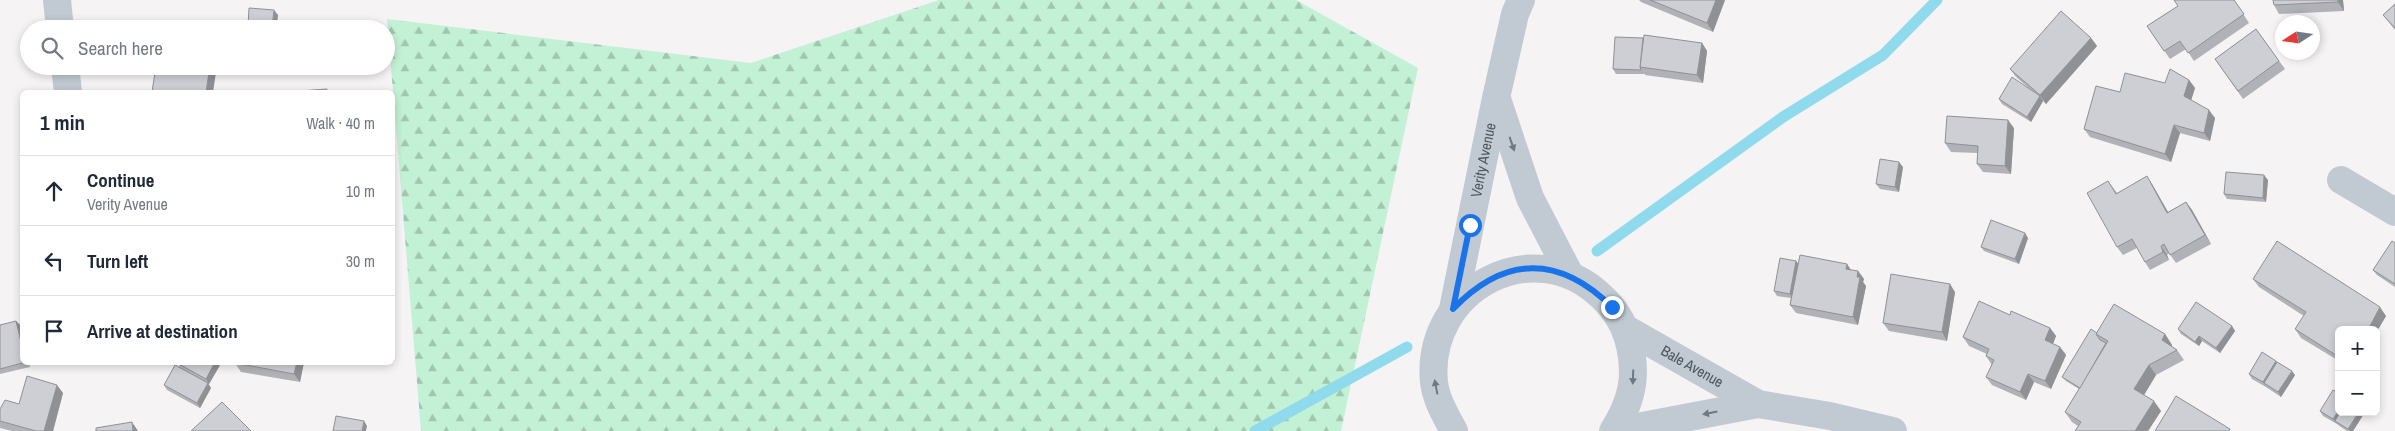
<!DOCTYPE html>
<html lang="en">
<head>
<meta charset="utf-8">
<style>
	:root { --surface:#fff; --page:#f6f6f7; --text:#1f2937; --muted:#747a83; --line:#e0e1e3 }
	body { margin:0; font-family:"Archivo Narrow",sans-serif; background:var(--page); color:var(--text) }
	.controls { position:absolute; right:15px; bottom:15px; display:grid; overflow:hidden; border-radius:8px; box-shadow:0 2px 8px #0003 }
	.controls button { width:45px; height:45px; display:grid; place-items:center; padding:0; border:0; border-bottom:1px solid var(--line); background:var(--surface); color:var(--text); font:25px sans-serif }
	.compass { position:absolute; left:2275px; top:15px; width:45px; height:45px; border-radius:50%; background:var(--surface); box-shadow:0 2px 8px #0003; rotate:258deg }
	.stop { position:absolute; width:15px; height:15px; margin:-11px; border:4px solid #1a73e8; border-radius:50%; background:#fff }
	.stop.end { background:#1a73e8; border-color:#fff; box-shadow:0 1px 5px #0008 }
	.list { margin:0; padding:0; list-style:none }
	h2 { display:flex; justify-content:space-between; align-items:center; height:65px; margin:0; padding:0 20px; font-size:21px }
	h2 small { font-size:16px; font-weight:400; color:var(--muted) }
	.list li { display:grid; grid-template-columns:32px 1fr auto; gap:15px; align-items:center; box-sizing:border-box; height:70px; padding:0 20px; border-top:1px solid var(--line) }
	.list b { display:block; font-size:19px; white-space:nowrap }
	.list p { margin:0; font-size:16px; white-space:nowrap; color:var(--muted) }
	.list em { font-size:16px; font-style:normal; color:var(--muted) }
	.icon { flex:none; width:28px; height:28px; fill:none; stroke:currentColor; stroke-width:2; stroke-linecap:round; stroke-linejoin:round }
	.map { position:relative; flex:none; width:2395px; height:431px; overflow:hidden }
	.search { position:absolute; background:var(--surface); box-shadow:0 2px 8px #0003; left:20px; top:20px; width:375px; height:55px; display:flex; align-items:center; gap:12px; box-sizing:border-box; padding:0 18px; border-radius:28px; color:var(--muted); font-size:19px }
	.panel { position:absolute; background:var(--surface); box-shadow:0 2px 8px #0003; left:20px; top:90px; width:375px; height:275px; border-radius:8px }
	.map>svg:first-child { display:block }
</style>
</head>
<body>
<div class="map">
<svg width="2395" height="431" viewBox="0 0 2395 431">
	<defs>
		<pattern id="forest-firs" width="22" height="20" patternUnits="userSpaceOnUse" patternTransform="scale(1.25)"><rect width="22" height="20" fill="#c3f1d5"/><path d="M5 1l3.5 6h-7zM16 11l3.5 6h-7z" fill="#a0c6b0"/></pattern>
	</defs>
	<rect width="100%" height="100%" fill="#f5f3f3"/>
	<!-- forest -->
	<path fill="url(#forest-firs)" d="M939,0H1296L1418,68L1341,431H421L387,19L751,63Z"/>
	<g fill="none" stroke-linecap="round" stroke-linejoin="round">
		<!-- stream -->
		<g stroke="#90daee" stroke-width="11">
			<path d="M1597,251L1783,117L1883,55L1937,0"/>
			<path d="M1255,431L1407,347"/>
		</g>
		<!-- minor -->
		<g stroke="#c1cad2" stroke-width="28">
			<path d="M57,0L60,29"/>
			<path d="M65,66L68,92"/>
			<path d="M1497,99L1530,198L1570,275"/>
			<path d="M2341,180L2395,212"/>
			<path id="s1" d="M1453,309L1496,98L1515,14L1521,0"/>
			<path id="s2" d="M1626,329L1758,404L1830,416L1893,431"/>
			<path d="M1454,431C1446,416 1436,400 1434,382C1425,290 1533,230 1602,297C1614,308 1623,322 1628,338C1638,374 1633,400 1613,431"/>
			<path d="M1616,431L1758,404"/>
		</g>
	</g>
	<!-- wall -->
	<g fill="#b0b2b7">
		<path d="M1639,0H1725L1713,32L1641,2Z"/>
		<path d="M2234,0L2249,23L2194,61L2186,49L2170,59L2147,26L2178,6Z"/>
		<path d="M2273,0H2343L2344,11L2279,14L2274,5Z"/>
		<path d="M2395,4V30L2383,15Z"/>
		<path d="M278,15L276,29H250L248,26Z"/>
		<path d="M2256,29L2285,69L2243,99L2215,59Z"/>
		<path d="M2091,38L2097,46L2046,104L2043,101L2031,122L2002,104L1999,99L2031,90L2016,77L2010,69Z"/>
		<path d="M1702,43L1707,51L1703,83L1645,75V74H1616L1613,69Z"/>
		<path d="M2189,80L2195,88L2191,100L2215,118L2210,141L2180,133L2171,162L2090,137L2084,129L2120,92L2165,83Z"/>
		<path d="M2014,128L2011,174L1983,172L1977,164V153L1951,152L1945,143Z"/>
		<path d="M1903,167L1899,192L1880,189L1876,184Z"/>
		<path d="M2268,180L2266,202L2227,199L2224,194Z"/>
		<path d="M2108,181L2117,193L2152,184L2168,212L2186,202L2192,210L2211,244L2176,263L2169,253L2167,255L2169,260L2150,270L2145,262L2137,248L2123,255L2117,247Z"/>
		<path d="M2028,238L2019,264L1984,251L1981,247Z"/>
		<path d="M2395,243V287L2377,275L2373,270Z"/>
		<path d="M1796,261L1798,264H1847L1851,270L1858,271L1864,279L1863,282L1866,286L1858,325L1796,313L1790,305L1791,298L1777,296L1774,291Z"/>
		<path d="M2253,279L2386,316L2376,333V330H2339V361L2301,338L2295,329L2304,316L2259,287Z"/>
		<path d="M1955,292L1947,341L1889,331L1883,323Z"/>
		<path d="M2010,315L2050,328L2056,336L2053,344L2060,347L2066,355L2051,389L2034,382L2026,400L1992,385L1986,377L1992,365L1986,356L1987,354L1969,346L1963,337Z"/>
		<path d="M16,321L20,325L22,337V362H29L30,367L0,374V325Z"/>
		<path d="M2232,326L2235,331L2220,353L2202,341L2199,346L2181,334L2178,329Z"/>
		<path d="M2097,333L2165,334L2172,345L2171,346L2177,350L2184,360L2156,375L2144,395L2161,411L2148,431H2075L2078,426L2072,422L2065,412L2079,389L2066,381L2062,377Z"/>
		<path d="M2276,361L2295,375L2281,397L2266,387L2252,379L2249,374Z"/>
		<path d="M177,362H218L220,365L209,384H208L211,388L200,408L167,390L164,385L180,367L177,363Z"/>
		<path d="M304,362L300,382L241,372L235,363Z"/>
		<path d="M63,393L53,431H12L0,428V409Z"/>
		<path d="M2320,411L2365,412L2353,431H2347L2338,425L2337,424L2323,416Z"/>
	</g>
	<!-- shaded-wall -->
	<g fill="#909195">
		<path d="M1716,0H1725L1713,32L1707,23Z"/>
		<path d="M2338,0H2343L2344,11L2338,2Z"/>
		<path d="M274,10L278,15L276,29H273Z"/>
		<path d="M2091,38L2097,46L2046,104L2040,95Z"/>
		<path d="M1702,43L1707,51L1703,83L1697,75Z"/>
		<path d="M210,66H217L213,92H206Z"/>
		<path d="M2189,80L2195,88L2190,104L2184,96Z"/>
		<path d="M2040,96L2043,101L2031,122L2027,117Z"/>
		<path d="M2209,110L2215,118L2210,141L2204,133Z"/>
		<path d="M2008,120L2014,128L2011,174L2005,166Z"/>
		<path d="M2174,125L2180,133L2171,162L2165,154Z"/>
		<path d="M1899,162L1903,167L1899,192L1895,187Z"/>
		<path d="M2264,175L2268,180L2266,202L2263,198Z"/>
		<path d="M2147,176L2152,184L2173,221L2167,213Z"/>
		<path d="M2186,202L2192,210L2211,244L2205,235Z"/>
		<path d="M2025,233L2028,238L2019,264L2015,259Z"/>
		<path d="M2161,246L2167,255L2169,260L2163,252Z"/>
		<path d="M1796,261L1800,266L1793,299L1790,294Z"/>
		<path d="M1847,264L1852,272L1846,269Z"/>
		<path d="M1858,271L1864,279L1863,282L1866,286L1858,325L1853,317L1857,277Z"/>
		<path d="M1950,284L1955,292L1947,341L1942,332Z"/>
		<path d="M2380,307L2386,316L2376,333V330H2368Z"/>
		<path d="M16,321L20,325L22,337V346Z"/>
		<path d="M2232,326L2235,331L2220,353L2216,348Z"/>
		<path d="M2050,328L2056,336L2051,349L2045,340Z"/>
		<path d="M2165,334L2172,345L2169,350L2162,340Z"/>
		<path d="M2199,336L2202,341L2199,346L2195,342Z"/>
		<path d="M2060,347L2066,355L2051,389L2045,381Z"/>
		<path d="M2276,361L2279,366L2264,383L2266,387L2263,382Z"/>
		<path d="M215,362H218L220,365L209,384L206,379Z"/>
		<path d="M297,362H304L300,382L294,374Z"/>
		<path d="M2149,365L2156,375L2141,400L2134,389Z"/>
		<path d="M2292,371L2295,375L2281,397L2278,392Z"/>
		<path d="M2028,374L2034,382L2026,400L2020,392Z"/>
		<path d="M208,383L211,388L200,408L197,403Z"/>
		<path d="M57,385L63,393L53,431H44Z"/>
		<path d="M2154,401L2161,411L2148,431H2135Z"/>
		<path d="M2339,410V412H2344L2335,421L2337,424L2333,419Z"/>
		<path d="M2359,412H2365L2353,431H2350L2348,429Z"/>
		<path d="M364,421L367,426L366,431H362Z"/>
		<path d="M132,422L138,431H133Z"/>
	</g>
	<!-- building -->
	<g fill="#cdcfd5" stroke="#909195">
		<path d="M1650,0H1716L1707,23Z"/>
		<path d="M2174,0H2234L2244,14L2188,53L2180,41L2164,51L2147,26L2178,6Z"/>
		<path d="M2273,0H2338V2L2274,5Z"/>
		<path d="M2395,4V28L2383,15Z"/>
		<path d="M249,8L274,10L272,28L248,26Z"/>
		<path d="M2061,11L2091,38L2040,95L2010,69Z"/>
		<path d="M2256,29L2279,61L2238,91L2215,59Z"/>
		<path d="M1644,35L1702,43L1697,75L1640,67Z"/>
		<path d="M1615,37L1643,38L1640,67L1641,70L1613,69Z"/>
		<path d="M156,66H210L206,92H152Z"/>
		<path d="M2170,69L2189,80L2184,96L2209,110L2204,133L2174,125L2165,154L2084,129L2096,86L2120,92L2125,73L2165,83Z"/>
		<path d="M2012,77L2040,96L2027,117L1999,99Z"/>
		<path d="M327,89V92H300V91Z"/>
		<path d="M1947,116L2008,120L2005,166L1977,164L1978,146L1945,143Z"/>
		<path d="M1880,159L1899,162L1895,187L1876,184Z"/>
		<path d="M2226,172L2264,175L2263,198L2224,194Z"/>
		<path d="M2147,176L2167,213L2186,202L2205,235L2170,255L2164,244L2161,246L2163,252L2145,262L2132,239L2117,247L2087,193L2108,181L2116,194Z"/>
		<path d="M1991,220L2025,233L2015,259L1981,247Z"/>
		<path d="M2277,241L2380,307L2368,330H2339V357L2295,329L2306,312L2253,279Z"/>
		<path d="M2392,241L2395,243V284L2373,270Z"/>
		<path d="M1800,255L1847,264L1846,269L1858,271L1857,277H1860L1853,317L1790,305Z"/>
		<path d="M1780,258L1796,261L1790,294L1774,291Z"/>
		<path d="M1891,274L1950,284L1942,332L1883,323Z"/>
		<path d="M1979,301L2010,315L2011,311L2050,328L2045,340L2060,347L2045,381L2028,374L2020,392L1986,377L1994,360L1986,356L1989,349L1963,337Z"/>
		<path d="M2196,302L2232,326L2216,348L2199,336L2195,342L2178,329Z"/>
		<path d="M2114,304L2165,334L2162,340L2177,350L2149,365L2134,389L2154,401L2135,431H2075L2081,422L2065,412L2108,341L2096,334Z"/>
		<path d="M16,321L22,346V362H26L0,369V325Z"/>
		<path d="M2091,329L2097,333L2096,334L2100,340L2106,343L2080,388L2062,377Z"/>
		<path d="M2262,352L2276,361L2263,382L2249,374Z"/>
		<path d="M177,362H215L206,379L177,363Z"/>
		<path d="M236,362H297L294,374L235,363Z"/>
		<path d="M2277,362L2292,371L2278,392L2264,383Z"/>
		<path d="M175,365L208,383L197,403L164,385Z"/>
		<path d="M27,376L57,385L44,431H36L0,421V409L5,400L19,404Z"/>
		<path d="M2333,390L2339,393V410L2333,419L2320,411Z"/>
		<path d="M2176,396L2230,429L2229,431H2155Z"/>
		<path d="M222,402L251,431H191Z"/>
		<path d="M2340,412H2359L2348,429L2335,421Z"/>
		<path d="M336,416L364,421L362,431H333Z"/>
		<path d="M132,422L133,431H96V428Z"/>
	</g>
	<!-- one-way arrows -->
	<defs><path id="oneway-solid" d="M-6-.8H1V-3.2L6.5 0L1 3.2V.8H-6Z" transform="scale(1.25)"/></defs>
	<g fill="#6e7983">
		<use href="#oneway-solid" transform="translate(1512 144) rotate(71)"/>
		<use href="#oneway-solid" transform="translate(1633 377) rotate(92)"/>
		<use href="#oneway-solid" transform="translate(1436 387) rotate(-101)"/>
		<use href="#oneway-solid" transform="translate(1710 413) rotate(169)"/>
	</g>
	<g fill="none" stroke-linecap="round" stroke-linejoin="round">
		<!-- route -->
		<path stroke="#1a73e8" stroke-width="6" d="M1470,225L1453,309C1505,255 1559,255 1612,307"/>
	</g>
	<g text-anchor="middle" stroke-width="5" stroke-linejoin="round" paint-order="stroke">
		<!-- street labels -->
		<g font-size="15" fill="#4a5661" stroke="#fff">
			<text dy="5" stroke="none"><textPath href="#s1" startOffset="152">Verity Avenue</textPath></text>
			<text dy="5" stroke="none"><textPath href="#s2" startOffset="76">Bale Avenue</textPath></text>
		</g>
	</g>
</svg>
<div class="controls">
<button>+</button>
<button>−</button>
</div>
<svg class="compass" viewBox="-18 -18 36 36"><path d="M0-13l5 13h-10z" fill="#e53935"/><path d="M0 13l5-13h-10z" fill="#747a83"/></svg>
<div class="stop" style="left:1470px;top:225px"></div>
<div class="stop end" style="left:1612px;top:307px"></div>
<div class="search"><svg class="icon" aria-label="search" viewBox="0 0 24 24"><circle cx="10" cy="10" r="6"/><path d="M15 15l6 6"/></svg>Search here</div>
<section class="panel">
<h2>1 min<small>Walk · 40 m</small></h2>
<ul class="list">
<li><svg class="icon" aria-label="ahead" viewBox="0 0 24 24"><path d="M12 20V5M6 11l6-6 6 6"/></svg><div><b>Continue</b><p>Verity Avenue</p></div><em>10 m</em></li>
<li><svg class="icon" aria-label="left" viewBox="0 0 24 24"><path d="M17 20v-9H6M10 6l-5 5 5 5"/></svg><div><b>Turn left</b></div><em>30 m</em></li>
<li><svg class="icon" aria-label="arrive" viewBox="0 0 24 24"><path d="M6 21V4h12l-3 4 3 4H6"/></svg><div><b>Arrive at destination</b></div></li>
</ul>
</section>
</div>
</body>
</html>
